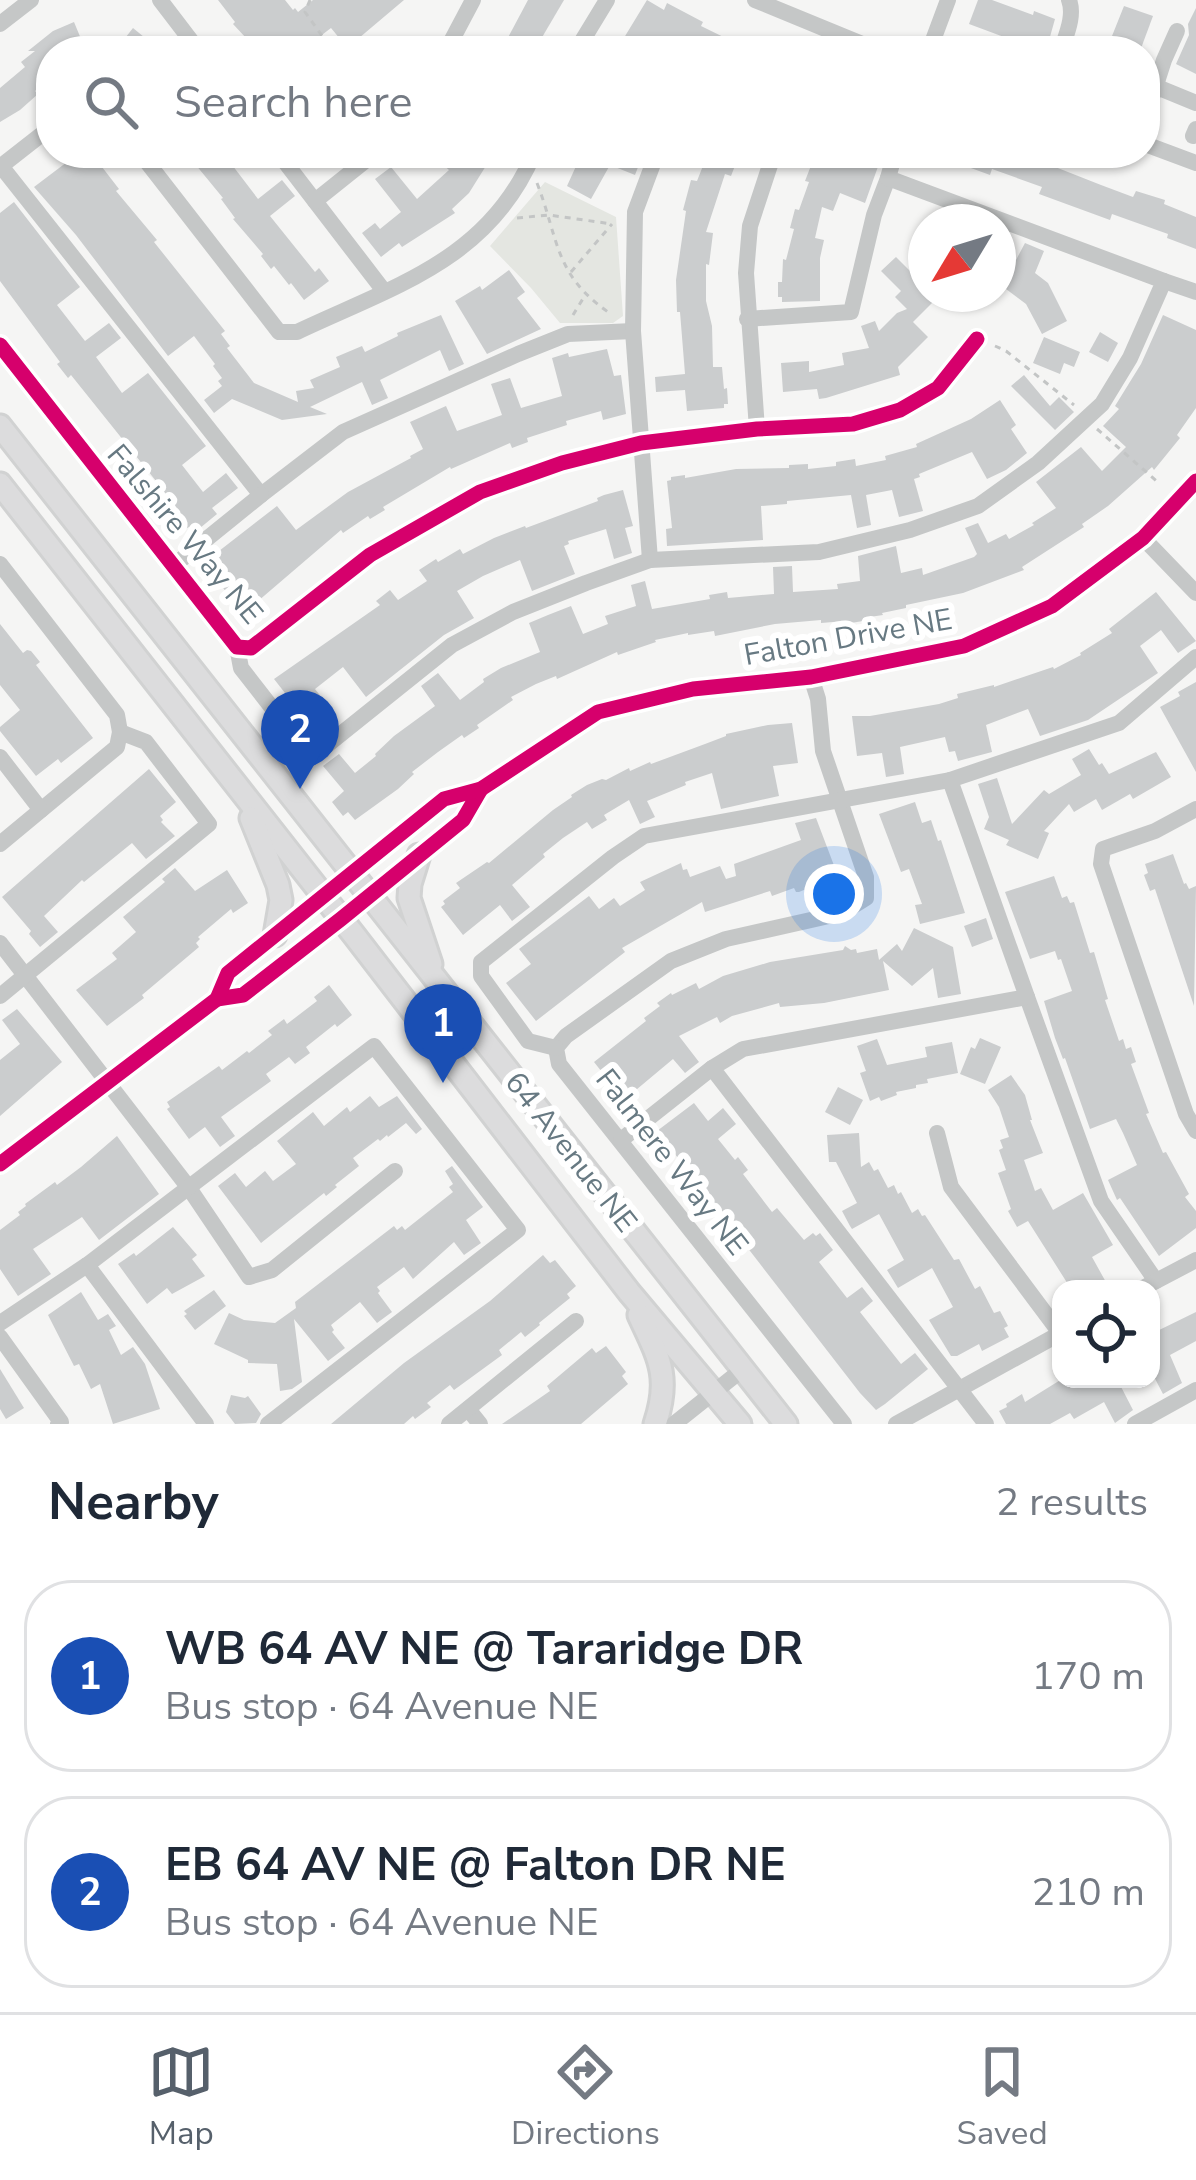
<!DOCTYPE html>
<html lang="en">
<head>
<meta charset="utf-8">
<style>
	:root { --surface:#fff; --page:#f2f2f3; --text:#1f2937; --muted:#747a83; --line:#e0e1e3; --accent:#56606b }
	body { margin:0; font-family:"Nunito Sans",sans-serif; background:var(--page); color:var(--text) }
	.controls { position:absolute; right:36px; bottom:36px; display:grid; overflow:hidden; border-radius:24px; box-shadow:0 3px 9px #0004 }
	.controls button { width:108px; height:108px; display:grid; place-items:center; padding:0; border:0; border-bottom:3px solid var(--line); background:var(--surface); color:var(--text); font:60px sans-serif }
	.compass { position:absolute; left:908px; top:204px; width:108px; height:108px; border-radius:50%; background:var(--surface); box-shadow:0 3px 9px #0004; rotate:232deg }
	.you { position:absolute; left:834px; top:894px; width:42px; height:42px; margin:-30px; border:9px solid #fff; border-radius:50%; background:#1a73e8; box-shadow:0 0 0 18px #1a73e833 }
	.badge { display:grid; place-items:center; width:78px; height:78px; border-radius:50%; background:var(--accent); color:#fff; font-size:39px; font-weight:700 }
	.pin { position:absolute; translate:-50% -99px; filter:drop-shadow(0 3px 6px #0008) }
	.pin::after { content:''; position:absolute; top:63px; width:42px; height:36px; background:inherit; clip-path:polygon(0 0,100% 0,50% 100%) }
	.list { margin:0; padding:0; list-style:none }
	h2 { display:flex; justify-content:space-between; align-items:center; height:156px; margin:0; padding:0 48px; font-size:51px }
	h2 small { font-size:39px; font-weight:400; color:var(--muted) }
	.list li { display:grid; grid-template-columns:78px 1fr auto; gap:36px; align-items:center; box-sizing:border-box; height:192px; margin:0 24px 24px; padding:0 24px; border:3px solid var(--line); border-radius:48px }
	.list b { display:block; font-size:45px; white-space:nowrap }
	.list p { margin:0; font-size:39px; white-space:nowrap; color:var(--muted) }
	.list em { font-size:39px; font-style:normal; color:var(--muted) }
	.icon { flex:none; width:66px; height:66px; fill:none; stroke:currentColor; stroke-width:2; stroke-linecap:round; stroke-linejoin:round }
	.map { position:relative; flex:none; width:1196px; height:1424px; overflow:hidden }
	.search { position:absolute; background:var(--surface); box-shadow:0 3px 9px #0004; left:36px; right:36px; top:36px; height:132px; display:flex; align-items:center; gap:30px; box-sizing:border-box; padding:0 42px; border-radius:48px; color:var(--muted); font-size:45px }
	.sheet { height:588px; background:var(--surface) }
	nav { display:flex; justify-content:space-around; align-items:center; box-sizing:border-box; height:168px; border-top:3px solid var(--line); background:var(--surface); font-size:33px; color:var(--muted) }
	nav a { display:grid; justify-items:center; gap:6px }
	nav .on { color:var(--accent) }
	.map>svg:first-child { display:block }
</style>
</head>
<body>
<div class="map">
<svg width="1196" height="1424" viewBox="0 0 1196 1424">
	<rect width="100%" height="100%" fill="#f5f5f4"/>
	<!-- green -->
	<path fill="#e4e6e1" d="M545,182L616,217L623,316L613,323H560L531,288L490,246Z"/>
	<!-- building -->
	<g fill="#cbcdce">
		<path d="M218,0H285L293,10L295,8L298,12L313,0H404L359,38L358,36L345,45L331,28L310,44L315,51H258L233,24L235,22Z"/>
		<path d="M528,0H564L534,51H511L503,47Z"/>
		<path d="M647,0L664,10L667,3L703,22L701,26L752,51H616Z"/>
		<path d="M978,0H992L1033,15L1034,11L1055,19L1046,51H1020L1023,44L969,24Z"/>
		<path d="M1124,6L1153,16L1140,51H1106Z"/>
		<path d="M1196,8V74L1176,64L1189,35L1188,24Z"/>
		<path d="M74,22L86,51H51V78L35,91L38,94L20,110L0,122V88L25,67L21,62L35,51H28L53,31Z"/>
		<path d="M133,28L161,51H115Z"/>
		<path d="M59,153H88L100,168L102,167L119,189L116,191L157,240L154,242L225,331L221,334L230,346L227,348L254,383L298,402L296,391L314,388L310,380L340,367L336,357L362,346L365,352L398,336L397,333L441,315L464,364L449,371L440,350L380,380L388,398L372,405L362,382L310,407L327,414L282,420L232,399L214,413L204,400L222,386L218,381L222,378L213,366L215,364L194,336L168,356L76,235L34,187L67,162Z"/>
		<path d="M186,153H223L258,199L282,180L295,196L270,216L315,272L319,268L329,281L304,300L291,283L289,285L274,266L271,269L261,256L263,254L233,219L235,218L221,199L223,198Z"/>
		<path d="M430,153H494L469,193L452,209L455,213L402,247L399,243L381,257L362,233L375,223L380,229L401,212L375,179L391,167L417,199L449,170Z"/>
		<path d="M582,153H617L640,162L635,175L610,165L591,199L567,186Z"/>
		<path d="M708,153H740L731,176L725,174L706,232L713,233L709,265L706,264V301L712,326L713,367H722L724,389L727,388L728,404H724V408L687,411L685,390L656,392L655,377L685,374L680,312H677L676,280L686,211L683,210L691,180L697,181Z"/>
		<path d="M820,153H858L880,161L865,203L840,193L833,211L822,207L815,238L824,240L820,258V301L782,302V297H778V282H782L783,259L786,260L794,229L790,228L795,209L799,210L809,182L805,181L812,163L816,164Z"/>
		<path d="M964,153H1043L1040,161L1101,185L1133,197L1136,191L1165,200L1164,204L1196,217V249L1167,238L1168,234L1112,214L1110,220L1039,194L1042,187L992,169L990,175L960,164Z"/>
		<path d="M14,202L80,287L57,305L85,341L109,323L121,338L96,357L122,393L148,373L206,446L182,465L203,492L226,473L238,488L212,508L217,514L194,533L189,527L185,529L174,515L179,512L160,486L71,375L68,378L57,364L60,362L0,281V213Z"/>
		<path d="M1025,243L1044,251L1035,273L1048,283L1067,321L1042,334L1026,304L998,283V258L1016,260Z"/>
		<path d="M896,257L914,275L926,269V294H941L913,322L928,337L898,367L900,375L826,398L819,399L817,389L783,392L781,363L809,361V372L844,365L842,353L869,348L861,326L875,321L879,331L897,313L907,309L895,297L901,291L881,271Z"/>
		<path d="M509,270L525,292L517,298L541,329L487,354L455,301L480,286L482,290Z"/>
		<path d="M1163,315L1196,330V408L1177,435L1180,438L1154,470L1152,467L1108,506L1082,524L1084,527L1022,567L1024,570L963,593L906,605V608L882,613L883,615L863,618V621L845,624V621L821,623V620L775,624L715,636L714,631L688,635V633L655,640L656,642L618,655L617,652L557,679L556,676L536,684L511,697L513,700L477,725L479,728L464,738L462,735L438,752L412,772L414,774L398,789L355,820L348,812L343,816L332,802L344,791L323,766L339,754L355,773L376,756L375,754L394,736L435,706L421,686L438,673L460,700L484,682L483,679L501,668L540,652L529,623L548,615L571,606L583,634L608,624L605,616L636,606L631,585L645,581L652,609L710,599L709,595L727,592L728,598L774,594L773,567L792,566L793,592L838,589L837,584L860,581L858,556L896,546L901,573L922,568L923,575L974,557L977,554L965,528L978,523L988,543L1006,534L1009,539L1034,525L1032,523L1056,508L1036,482L1081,447L1102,471L1126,447L1103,426L1119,409L1115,406L1141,364Z"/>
		<path d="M1100,332L1118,343L1108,362L1089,352Z"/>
		<path d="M1044,337L1080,352L1074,367L1064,363L1060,374L1033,363Z"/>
		<path d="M607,349L614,376L621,375L626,414L603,420L601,411L566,421L567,425L527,438L528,442L512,448L510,443L451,469L450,467L383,507L385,510L370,519L368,516L343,533L341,530L251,607L248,604L240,610L214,576L212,578L201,565L277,506L296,530L348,492L411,458L410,456L423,449L410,422L446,406L457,431L502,415L491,384L510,378L521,408L562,396L552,358L568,353L569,357Z"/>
		<path d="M1024,375L1050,406L1059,397L1074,412L1055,430L1011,386Z"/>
		<path d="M1000,400L1016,425L1011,429L1027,453L1006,470L987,479L972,452L919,474L920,477L914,479L923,511L899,517L892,490L866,495L871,525L857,528L851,495L787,501V504L761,506L763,540L667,546L666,529L672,528L667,481L671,480V477L685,475V478L736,469L789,468V465L808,464V469L836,466V462L855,459L856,466L886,460L885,456L917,447L916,444L971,419Z"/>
		<path d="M623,490L633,526L625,528L632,553L614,559L606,529L568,541L569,544L564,546L575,574L532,591L520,560L483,576L457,591L474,618L444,635L366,697L343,667L315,689L336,716L320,729L296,698L292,702L274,679L380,605L376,601L390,590L398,600L427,581L419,570L436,559L438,562L460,549L463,554L494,538L525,526L526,528L598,501L597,498L604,495Z"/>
		<path d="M1156,592L1196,641L1178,653L1161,630L1140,646L1158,673L1088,720L1040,736L1028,709L986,725L992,752L958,761L955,751L949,752L945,737L900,747L904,774L886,777L882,753L857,756L852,716H870L939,704L958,698L957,694L994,685V687L1053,667L1054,669L1081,655L1080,653L1112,633L1109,629Z"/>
		<path d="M0,624L23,653L27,650L31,651L40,662L36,665L93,738L61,763L58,759L36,776L0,731V727L20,710L0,685Z"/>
		<path d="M1196,682V772L1160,707L1180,696L1178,692Z"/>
		<path d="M792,723L798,763L773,766L779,796L721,809L712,773L685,782L686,785L647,801L655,817L640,824L629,800L604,815L607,820L592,829L587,822L563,838L543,854L545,857L512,885L530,907L512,921L500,905L463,935L441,907L445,904L443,901L460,888L456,883L487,862L489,863L553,810L572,797L571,795L587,785L602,779L606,780L629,768L630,771L650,762L651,764L705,744L726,736V734L768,725Z"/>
		<path d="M1089,749L1099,765L1102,763L1109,774L1156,752L1171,777L1133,799L1130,794L1102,810L1096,799L1074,812L1069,804L1044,831L1049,833L1038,859L1006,845L1009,840L984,829L989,817L978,784L997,778L1012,824L1044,790L1049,794L1081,775L1072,759Z"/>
		<path d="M149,769L176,802L160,816L163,820L161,822L175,836L146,859L132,843L84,882L82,880L44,916L58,932L40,947L29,934L31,931L2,897Z"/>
		<path d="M915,802L922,823L931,820L938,841L941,840L965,913L920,924L915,905L922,904L909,869L901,872L879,814Z"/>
		<path d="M816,818L838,876L799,892H796L794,888L772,896L770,891L705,912L702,902L622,948L625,952L536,1021L506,983L531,964L519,949L589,896L599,909L614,898L620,906L645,890L640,882L681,863L683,870L687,869L690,877L720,866L726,879L736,876L734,864L801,840L795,823Z"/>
		<path d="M1173,854L1184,884L1186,883L1189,889L1196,886L1194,1006L1155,889L1150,891L1144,875L1148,873L1145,864Z"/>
		<path d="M175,868L195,891L227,870L248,903L233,913L231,909L198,937L200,939L196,943L199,947L142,995L144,998L107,1026L76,990L117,959L112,953L136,932L123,917L165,882L162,879Z"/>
		<path d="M1054,876L1062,898L1067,896L1070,903L1074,902L1090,953L1094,952L1108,999L1105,1000L1119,1041L1123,1039L1126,1049L1131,1047L1136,1062L1131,1064L1149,1113L1146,1114L1163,1153L1166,1152L1189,1194L1185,1197L1196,1211V1228L1159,1256L1120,1198L1117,1200L1108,1180L1137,1165L1123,1133L1116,1119L1090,1129L1065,1058L1063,1059L1055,1038L1044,1001L1072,991L1061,959L1058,960L1055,951L1030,959L1005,892Z"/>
		<path d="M986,918L993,939L972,947L964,926Z"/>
		<path d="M914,928L953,947L961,994L938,998L933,968L912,986L883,961L889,990L824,1003L780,1007L779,1003L732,1016L720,1023L717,1017L679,1036L699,1062L685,1073L673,1059L624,1100L594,1062L646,1021L644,1018L660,1006L657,1003L671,993L672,995L696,983L699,989L723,976L770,962L843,950L845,946L851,950L856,949L857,953L877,949L879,960L897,944L902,951Z"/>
		<path d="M329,985L352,1015L337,1027L335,1024L306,1047L310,1053L295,1064L289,1057L266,1074L271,1081L221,1117L235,1136L220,1147L205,1127L189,1139L167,1109L170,1107L167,1102L219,1066L222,1070L247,1051L249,1053L272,1035L268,1031L284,1019L287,1024L317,1001L314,997Z"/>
		<path d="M17,1009L62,1062L0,1116V1060L20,1044L2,1020Z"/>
		<path d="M980,1038L1001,1047L985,1084L960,1074L971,1047L975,1049Z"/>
		<path d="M877,1039L887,1065L927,1057L925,1047L952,1042L958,1073L927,1079L928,1083L916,1085V1088L896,1092L897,1095L881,1101L879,1097L870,1101L860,1073L866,1071L857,1046Z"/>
		<path d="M1011,1075L1025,1095L1032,1120H1030L1043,1153L1024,1160L1035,1191L1041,1188L1053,1210L1083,1193L1113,1245L1092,1257L1107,1284L1097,1289H1071L1028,1221L1017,1227L1008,1211L1011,1209L998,1173L1006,1170L999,1150L1003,1148L1000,1140L1009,1137L999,1107L988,1090Z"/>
		<path d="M838,1087L863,1100L850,1125L825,1112Z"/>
		<path d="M370,1096L379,1107L397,1096L422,1129L416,1134L406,1123L388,1137L387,1135L380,1141L378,1139L353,1158L359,1166L335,1185L337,1187L326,1196L324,1193L261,1243L218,1186L235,1173L246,1187L265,1171L273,1181L296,1164L277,1141L313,1112L324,1126L347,1107L350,1112Z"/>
		<path d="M694,1103L708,1121L723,1108L736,1124L718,1139L735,1160L738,1157L748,1170L743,1174L772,1212L777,1208L804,1240L813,1233L816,1236L820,1233L833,1250L819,1262L847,1298L862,1287L873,1301L860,1312L901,1364L915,1353L928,1369L885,1404L876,1410L860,1393L657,1131Z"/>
		<path d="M859,1133L861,1167L869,1162L874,1171L878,1169L888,1188L894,1185L898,1194L901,1192L912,1213L918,1209L922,1216L925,1215L954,1260L959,1259L975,1289L980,1286L994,1313L1000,1311L1008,1326L1004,1328L1009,1337L982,1351L979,1344L957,1356H951L929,1320L953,1307L932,1268L898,1288L887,1270L904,1260L879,1214L852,1229L850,1226L842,1211L857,1203L836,1162H829L827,1135Z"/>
		<path d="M117,1136L159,1194L99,1240L82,1217L33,1249L51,1274L18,1296L0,1269V1230L20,1215L18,1212L26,1206L25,1204L55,1182L57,1185L81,1167Z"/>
		<path d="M452,1166L483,1207L466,1220L481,1243L464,1255L454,1242L413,1279L404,1267L377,1287L380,1291L378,1293L392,1312L377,1323L360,1302L331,1325L334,1330L332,1332L345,1348L328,1361L294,1319L302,1382L292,1389L280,1391L277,1364L248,1363V1360L214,1344L229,1313L244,1320L275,1323L296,1308L295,1302L394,1226L397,1230L402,1226L405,1230L453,1192L449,1187L453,1184L445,1171Z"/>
		<path d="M173,1227L197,1255L192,1259L205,1276L172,1294L167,1288L147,1304L118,1264L134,1253L136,1256Z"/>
		<path d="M543,1255L550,1263L555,1260L576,1286L567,1294L570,1298L539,1323L540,1325L525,1337L521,1332L499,1350L502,1355L454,1390L450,1385L427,1403L431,1407L415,1419L413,1416L404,1424H331L404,1363L490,1301Z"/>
		<path d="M214,1290L226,1306L195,1330L184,1316L187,1314L184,1311Z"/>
		<path d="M81,1292L98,1320L108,1314L116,1326L109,1330L121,1355L133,1347L145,1364L160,1409L113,1424L100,1384L91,1389L79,1364L74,1366L48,1315Z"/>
		<path d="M1196,1312V1341L1170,1355L1182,1383L1163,1394L1151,1371V1334Z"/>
		<path d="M606,1346L626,1372L622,1376L628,1384L581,1424H502L550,1391L547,1386L592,1348L596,1353Z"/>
		<path d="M0,1369L24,1408L6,1419L0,1409Z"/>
		<path d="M1062,1379H1117L1133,1410L1115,1423L1104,1402L1074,1419L1070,1413L1050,1424H1006L999,1411L1007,1407L1006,1404L1022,1394L1025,1402Z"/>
		<path d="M231,1395L245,1398L248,1396L261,1414L256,1423L235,1424L226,1412Z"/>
	</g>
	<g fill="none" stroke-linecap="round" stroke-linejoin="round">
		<!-- major casing -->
		<g stroke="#d1d2d2" stroke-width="27">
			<g id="major">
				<path d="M0,426L786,1424"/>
				<path d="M0,484L354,935L629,1292L740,1424"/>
				<path d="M251,818L278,885L281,900L275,935"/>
				<path d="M419,855L410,884L409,898L431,964"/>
				<path d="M639,1315C659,1358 671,1377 655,1424"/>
			</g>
		</g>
		<!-- path -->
		<g stroke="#c3c5c5" stroke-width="3" stroke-dasharray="6 6" stroke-linecap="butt">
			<path d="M310,0L305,12L333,51"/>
			<path d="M537,183C559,240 554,274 608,312"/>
			<path d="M517,218L549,215L612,224"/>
			<path d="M571,272L612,224"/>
			<path d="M573,315L584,297"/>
			<path d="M995,346L1006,351L1074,405"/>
			<path d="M1097,429L1160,484"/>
		</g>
		<!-- minor -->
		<g stroke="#c5c7c7" stroke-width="16">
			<path d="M160,0L199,51"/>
			<path d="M755,0L879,51"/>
			<path d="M0,24L31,0"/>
			<path d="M446,51L473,0"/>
			<path d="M576,51L607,0"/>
			<path d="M929,51L948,0"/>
			<path d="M1061,51C1066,35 1075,16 1069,0"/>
			<path d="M1157,87L1196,103"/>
			<path d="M1145,119L1164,60L1177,31"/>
			<path d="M1193,136L1196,129"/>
			<path d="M1145,144L1196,163"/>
			<path d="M140,153L279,332H297C394,286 489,260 534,153"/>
			<path d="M278,153L384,291"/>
			<path d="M1,166L261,495L343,432L518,354L568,334L633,331"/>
			<path d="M0,167L51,127"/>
			<path d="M315,201L375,153"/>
			<path d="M1164,281L1196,292"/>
			<path d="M747,319L851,312L874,215L888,178"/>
			<path d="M0,345L237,647L251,648L370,555L480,492L562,463L641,443L757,429L853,424L900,410L938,388L977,339"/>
			<path d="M757,429L746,273L750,226L774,153"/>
			<path d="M1143,538L1196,593"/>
			<path d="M650,560L633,331L635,212L657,153"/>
			<path d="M0,564L117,715L120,732L117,747L0,844"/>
			<path d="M172,567L261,495"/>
			<path d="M237,647L241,668L311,758L452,645L513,612L586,583L650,560L819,552L910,530L978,506L1038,463L1102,404L1130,358L1164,281L888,178L895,153"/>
			<path d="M811,677L818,699L823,751L866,877V898L842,913L726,939L671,961L566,1036L556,1048L559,1064L844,1424"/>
			<path d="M0,757L41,810"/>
			<path d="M1196,809L1155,831L1103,849L1101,864L1186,1114L1196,1131"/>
			<path d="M0,943L189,1188L249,1277L272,1270L395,1171"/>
			<path d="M0,996L209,824L146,742L120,732"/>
			<path d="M1027,997L1101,1201L1156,1281"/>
			<path d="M217,999L243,995L341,919L463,820L481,789"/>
			<path d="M556,1048L528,1041L481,976V962L613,857L644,836L950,780"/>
			<path d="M937,1133L951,1187L1060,1333"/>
			<path d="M621,1140L712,1068"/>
			<path d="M0,1164L217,999L228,973L444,799L481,789L598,712L693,689L811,677L964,646L1052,606L1143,538L1196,481"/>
			<path d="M87,1265L206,1424"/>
			<path d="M1141,1289L1196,1260"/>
			<path d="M0,1323L87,1265L374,1046L518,1230L268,1424"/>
			<path d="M0,1337L61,1422L58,1424"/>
			<path d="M468,1409L480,1424"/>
			<path d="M449,1424L576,1321"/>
			<path d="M674,1424L743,1369"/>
			<path d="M896,1424L1061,1333"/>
			<path d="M986,1424L712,1068L743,1049L1027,997L950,780L1119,723L1196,657"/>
			<path d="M1135,1424L1196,1390"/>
		</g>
		<!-- major -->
		<use href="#major" stroke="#dcdcdd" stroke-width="21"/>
		<!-- cycleway casing -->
		<g stroke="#fff" stroke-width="22">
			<g id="cycleway">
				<path d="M0,345L237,647L251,648L370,555L480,492L562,463L641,443L757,429L853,424L900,410L938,388L977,339"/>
				<path d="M217,999L243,995L341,919L463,820L481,789"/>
				<path d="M0,1164L217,999L228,973L444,799L481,789L598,712L693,689L811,677L964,646L1052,606L1143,538L1196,481"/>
			</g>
		</g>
		<!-- cycleway -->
		<use href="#cycleway" stroke="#d6006c" stroke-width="15"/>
	</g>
	<g text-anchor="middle" stroke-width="12" stroke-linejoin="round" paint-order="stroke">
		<!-- street labels -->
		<g font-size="30" fill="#677982" stroke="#fff">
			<text transform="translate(185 534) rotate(50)" y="10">Falshire Way NE</text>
			<text transform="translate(848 637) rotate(-10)" y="10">Falton Drive NE</text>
			<text transform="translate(571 1152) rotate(52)" y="10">64 Avenue NE</text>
			<text transform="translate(672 1162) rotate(52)" y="10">Falmere Way NE</text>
		</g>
	</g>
</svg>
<div class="controls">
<button><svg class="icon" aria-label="locate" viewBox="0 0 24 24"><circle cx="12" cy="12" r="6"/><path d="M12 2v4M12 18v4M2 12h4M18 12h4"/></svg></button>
</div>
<svg class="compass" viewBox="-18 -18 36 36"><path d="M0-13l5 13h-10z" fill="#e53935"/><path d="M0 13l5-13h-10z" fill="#747a83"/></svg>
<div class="you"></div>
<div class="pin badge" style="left:443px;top:1083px;background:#1a4fb4">1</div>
<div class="pin badge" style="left:300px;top:789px;background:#1a4fb4">2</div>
<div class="search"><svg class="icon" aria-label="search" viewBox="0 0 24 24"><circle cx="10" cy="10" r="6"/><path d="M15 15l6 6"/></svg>Search here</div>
</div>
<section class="sheet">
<h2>Nearby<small>2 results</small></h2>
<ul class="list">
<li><span class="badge" style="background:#1a4fb4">1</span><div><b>WB 64 AV NE @ Tararidge DR</b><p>Bus stop · 64 Avenue NE</p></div><em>170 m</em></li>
<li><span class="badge" style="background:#1a4fb4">2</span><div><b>EB 64 AV NE @ Falton DR NE</b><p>Bus stop · 64 Avenue NE</p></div><em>210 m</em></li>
</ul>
</section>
<nav>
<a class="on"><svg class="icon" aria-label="map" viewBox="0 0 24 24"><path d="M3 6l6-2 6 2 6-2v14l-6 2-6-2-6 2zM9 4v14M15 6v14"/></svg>Map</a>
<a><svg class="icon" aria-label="directions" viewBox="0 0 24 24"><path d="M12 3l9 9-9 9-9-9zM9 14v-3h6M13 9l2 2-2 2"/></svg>Directions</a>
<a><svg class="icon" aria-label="saved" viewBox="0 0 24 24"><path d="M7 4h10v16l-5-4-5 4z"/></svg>Saved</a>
</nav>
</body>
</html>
